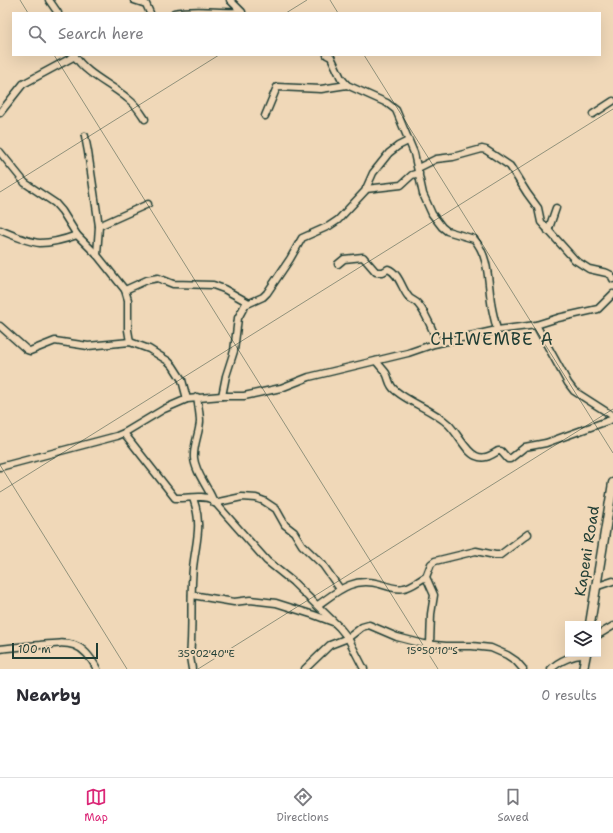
<!DOCTYPE html>
<html lang="en">
<head>
<meta charset="utf-8">
<style>
	:root { --surface:#fff; --page:#f2f2f3; --text:#2b2b33; --muted:#7c7c81; --line:#e1e1e2; --accent:#db2777 }
	body { margin:0; font-family:"Shantell Sans",sans-serif; background:var(--page); color:var(--text) }
	.controls { position:absolute; right:12px; bottom:12px; display:grid; overflow:hidden; border-radius:0px; box-shadow:0 4px 16px #0002 }
	.controls button { width:36px; height:36px; display:grid; place-items:center; padding:0; border:0; border-bottom:1px solid var(--line); background:var(--surface); color:var(--text); font:20px sans-serif }
	.scale { position:absolute; left:12px; bottom:10px; width:86px; box-sizing:border-box; padding-left:4px; border:2px solid #1f3d34; border-top:0; font-size:11px; line-height:14px; white-space:nowrap; color:#1f3d34; -webkit-text-stroke:3px #f0d8b8; paint-order:stroke }
	.list { margin:0; padding:0; list-style:none }
	h2 { display:flex; justify-content:space-between; align-items:center; height:52px; margin:0; padding:0 16px; font-size:17px }
	h2 small { font-size:13px; font-weight:400; color:var(--muted) }
	.icon { flex:none; width:22px; height:22px; fill:none; stroke:currentColor; stroke-width:2; stroke-linecap:round; stroke-linejoin:round }
	.map { position:relative; flex:none; width:613px; height:669px; overflow:hidden }
	.search { position:absolute; background:var(--surface); box-shadow:0 4px 16px #0002; left:12px; right:12px; top:12px; height:44px; display:flex; align-items:center; gap:10px; box-sizing:border-box; padding:0 14px; border-radius:0px; color:var(--muted); font-size:15px }
	.sheet { height:108px; background:var(--surface) }
	nav { display:flex; justify-content:space-around; align-items:center; box-sizing:border-box; height:56px; border-top:1px solid var(--line); background:var(--surface); font-size:11px; color:var(--muted) }
	nav a { display:grid; justify-items:center; gap:2px }
	nav .on { color:var(--accent) }
	.map>svg:first-child { display:block }
</style>
</head>
<body>
<div class="map">
<svg width="613" height="669" viewBox="0 0 613 669">
	<rect width="100%" height="100%" fill="#f0d8b8"/>
	<filter id="ink" filterUnits="userSpaceOnUse"><feTurbulence type="fractalNoise" baseFrequency=".025" numOctaves="2"/><feDisplacementMap in="SourceGraphic" scale="8" xChannelSelector="R" yChannelSelector="G"/><feConvolveMatrix kernelMatrix="1 2 1 2 8 2 1 2 1" color-interpolation-filters="sRGB"/></filter>
	<g filter="url(#ink)">
		<g fill="none" stroke-linecap="round" stroke-linejoin="round">
			<!-- street casing -->
			<g stroke="#1f3d34" stroke-width="9">
				<g id="street">
					<path d="M49,0L58,13"/>
					<path d="M134,0L146,4L150,13"/>
					<path d="M230,0L242,12"/>
					<path d="M174,13C195,9 218,13 240,12"/>
					<path d="M74,55C87,75 109,83 127,98C135,104 140,111 145,119"/>
					<path d="M327,55L331,57L341,78L347,85L387,103L396,110L414,153L423,194L432,214L442,227L447,231L474,239C489,256 488,281 491,302C492,311 495,321 497,330"/>
					<path d="M0,113L23,84L75,56"/>
					<path d="M593,114L613,101"/>
					<path d="M265,116L277,87L321,89L347,85"/>
					<path d="M85,136L88,152L99,226L97,255"/>
					<path d="M0,152L25,183L55,203L62,211L77,235L97,255L125,290L128,300V330L130,342"/>
					<path d="M418,168L436,159L453,157L482,149L486,150L510,166L527,193L538,208L541,222L575,260L589,269L607,273L611,275L613,279"/>
					<path d="M366,189L401,185L412,175L419,173"/>
					<path d="M99,226L148,204"/>
					<path d="M0,230C12,235 27,242 40,243C52,243 66,239 77,235"/>
					<path d="M548,231L556,208"/>
					<path d="M338,264L344,259L363,257L376,272H383L388,269C399,273 402,289 408,296C410,300 415,300 418,304C427,314 432,330 438,343"/>
					<path d="M125,290L147,280L158,278L173,284L213,285L224,289L249,303"/>
					<path d="M536,325L568,383L574,391L613,416"/>
					<path d="M0,326L27,350L30,351L55,341L88,346L130,342L149,349L168,361L173,366L182,380L187,399"/>
					<path d="M376,361C379,365 383,369 386,373C390,380 388,385 396,391C412,404 433,410 448,424C457,432 466,452 476,456C485,460 491,455 498,451H501L508,459H510L525,447L546,443L613,419"/>
					<path d="M222,396L226,376L234,351L238,318L245,305L263,297L267,293L290,259L302,238L329,226L338,220L365,191L373,173L389,153L398,146L408,141"/>
					<path d="M197,397C198,405 200,414 200,422C199,434 193,446 194,458C195,472 208,487 213,500L267,561L293,582L339,627L348,638L364,669"/>
					<path d="M124,433L175,498C187,499 202,494 213,500"/>
					<path d="M0,467L117,436L124,433L164,409L187,399L222,396H244L281,388L309,377L408,353L434,344L497,330L536,325L558,318L598,309L613,294"/>
					<path d="M214,503L242,497L256,498L264,501L276,509L285,525L294,532L302,545L323,565L340,589"/>
					<path d="M595,587L613,581"/>
					<path d="M192,595L234,602L250,600L276,603L314,615L333,622"/>
					<path d="M318,605C339,590 353,577 380,584C386,586 397,590 404,588C412,587 419,580 426,577"/>
					<path d="M598,635L613,626"/>
					<path d="M430,644L431,614L434,595L426,577L431,564L435,561L476,551L495,555H500L528,534"/>
					<path d="M0,649C13,647 27,646 40,645C69,642 82,640 97,669"/>
					<path d="M192,669L190,657C193,627 190,597 193,568C196,540 203,526 193,498"/>
					<path d="M305,669L330,645L348,638L362,627L369,625L397,637L424,644L446,646H472L491,648L507,655L516,661L523,669"/>
					<path d="M551,669C559,661 574,654 586,655"/>
				</g>
			</g>
			<!-- secondary casing -->
			<g stroke="#1f3d34" stroke-width="11">
				<g id="secondary">
					<path d="M590,624L613,483"/>
					<path d="M583,669L586,654"/>
				</g>
			</g>
			<!-- street -->
			<use href="#street" stroke="#f0d8b8" stroke-width="6"/>
			<!-- secondary -->
			<use href="#secondary" stroke="#f0d8b8" stroke-width="8"/>
		</g>
	</g>
	<!-- ticks -->
	<path fill="none" stroke="#1f3d34" stroke-width="1" stroke-opacity="0.45" d="M20,0L28,13M330,0L338,13M286,13L307,0M54,55L438,669M364,55L613,453M0,192L219,55M0,465L127,669M0,492L613,109M198,669L613,409"/>
	<g text-anchor="middle" stroke-width="4" stroke-linejoin="round" paint-order="stroke">
		<!-- street labels -->
		<g font-size="15" fill="#1f3d34" stroke="#f0d8b8">
			<text transform="translate(587 551) rotate(-81)" y="5">Kapeni Road</text>
		</g>
		<!-- quarter labels -->
		<g font-size="17" letter-spacing="1" fill="#1f3d34" stroke="#f0d8b8">
			<text x="492" y="345">CHIWEMBE A</text>
		</g>
	</g>
	<g font-size="10" text-anchor="middle" fill="#1f3d34" stroke="#f0d8b8" stroke-width="4" stroke-linejoin="round" paint-order="stroke">
		<text x="432" y="654">15°50'10"S</text>
		<text x="206" y="657">35°02'40"E</text>
	</g>
</svg>
<div class="controls">
<button><svg class="icon" aria-label="layers" viewBox="0 0 24 24"><path d="M12 4l9 5-9 5-9-5zM3 14l9 5 9-5"/></svg></button>
</div>
<div class="scale">100 m</div>
<div class="search"><svg class="icon" aria-label="search" viewBox="0 0 24 24"><circle cx="10" cy="10" r="6"/><path d="M15 15l6 6"/></svg>Search here</div>
</div>
<section class="sheet">
<h2>Nearby<small>0 results</small></h2>
<ul class="list">
</ul>
</section>
<nav>
<a class="on"><svg class="icon" aria-label="map" viewBox="0 0 24 24"><path d="M3 6l6-2 6 2 6-2v14l-6 2-6-2-6 2zM9 4v14M15 6v14"/></svg>Map</a>
<a><svg class="icon" aria-label="directions" viewBox="0 0 24 24"><path d="M12 3l9 9-9 9-9-9zM9 14v-3h6M13 9l2 2-2 2"/></svg>Directions</a>
<a><svg class="icon" aria-label="saved" viewBox="0 0 24 24"><path d="M7 4h10v16l-5-4-5 4z"/></svg>Saved</a>
</nav>
</body>
</html>
